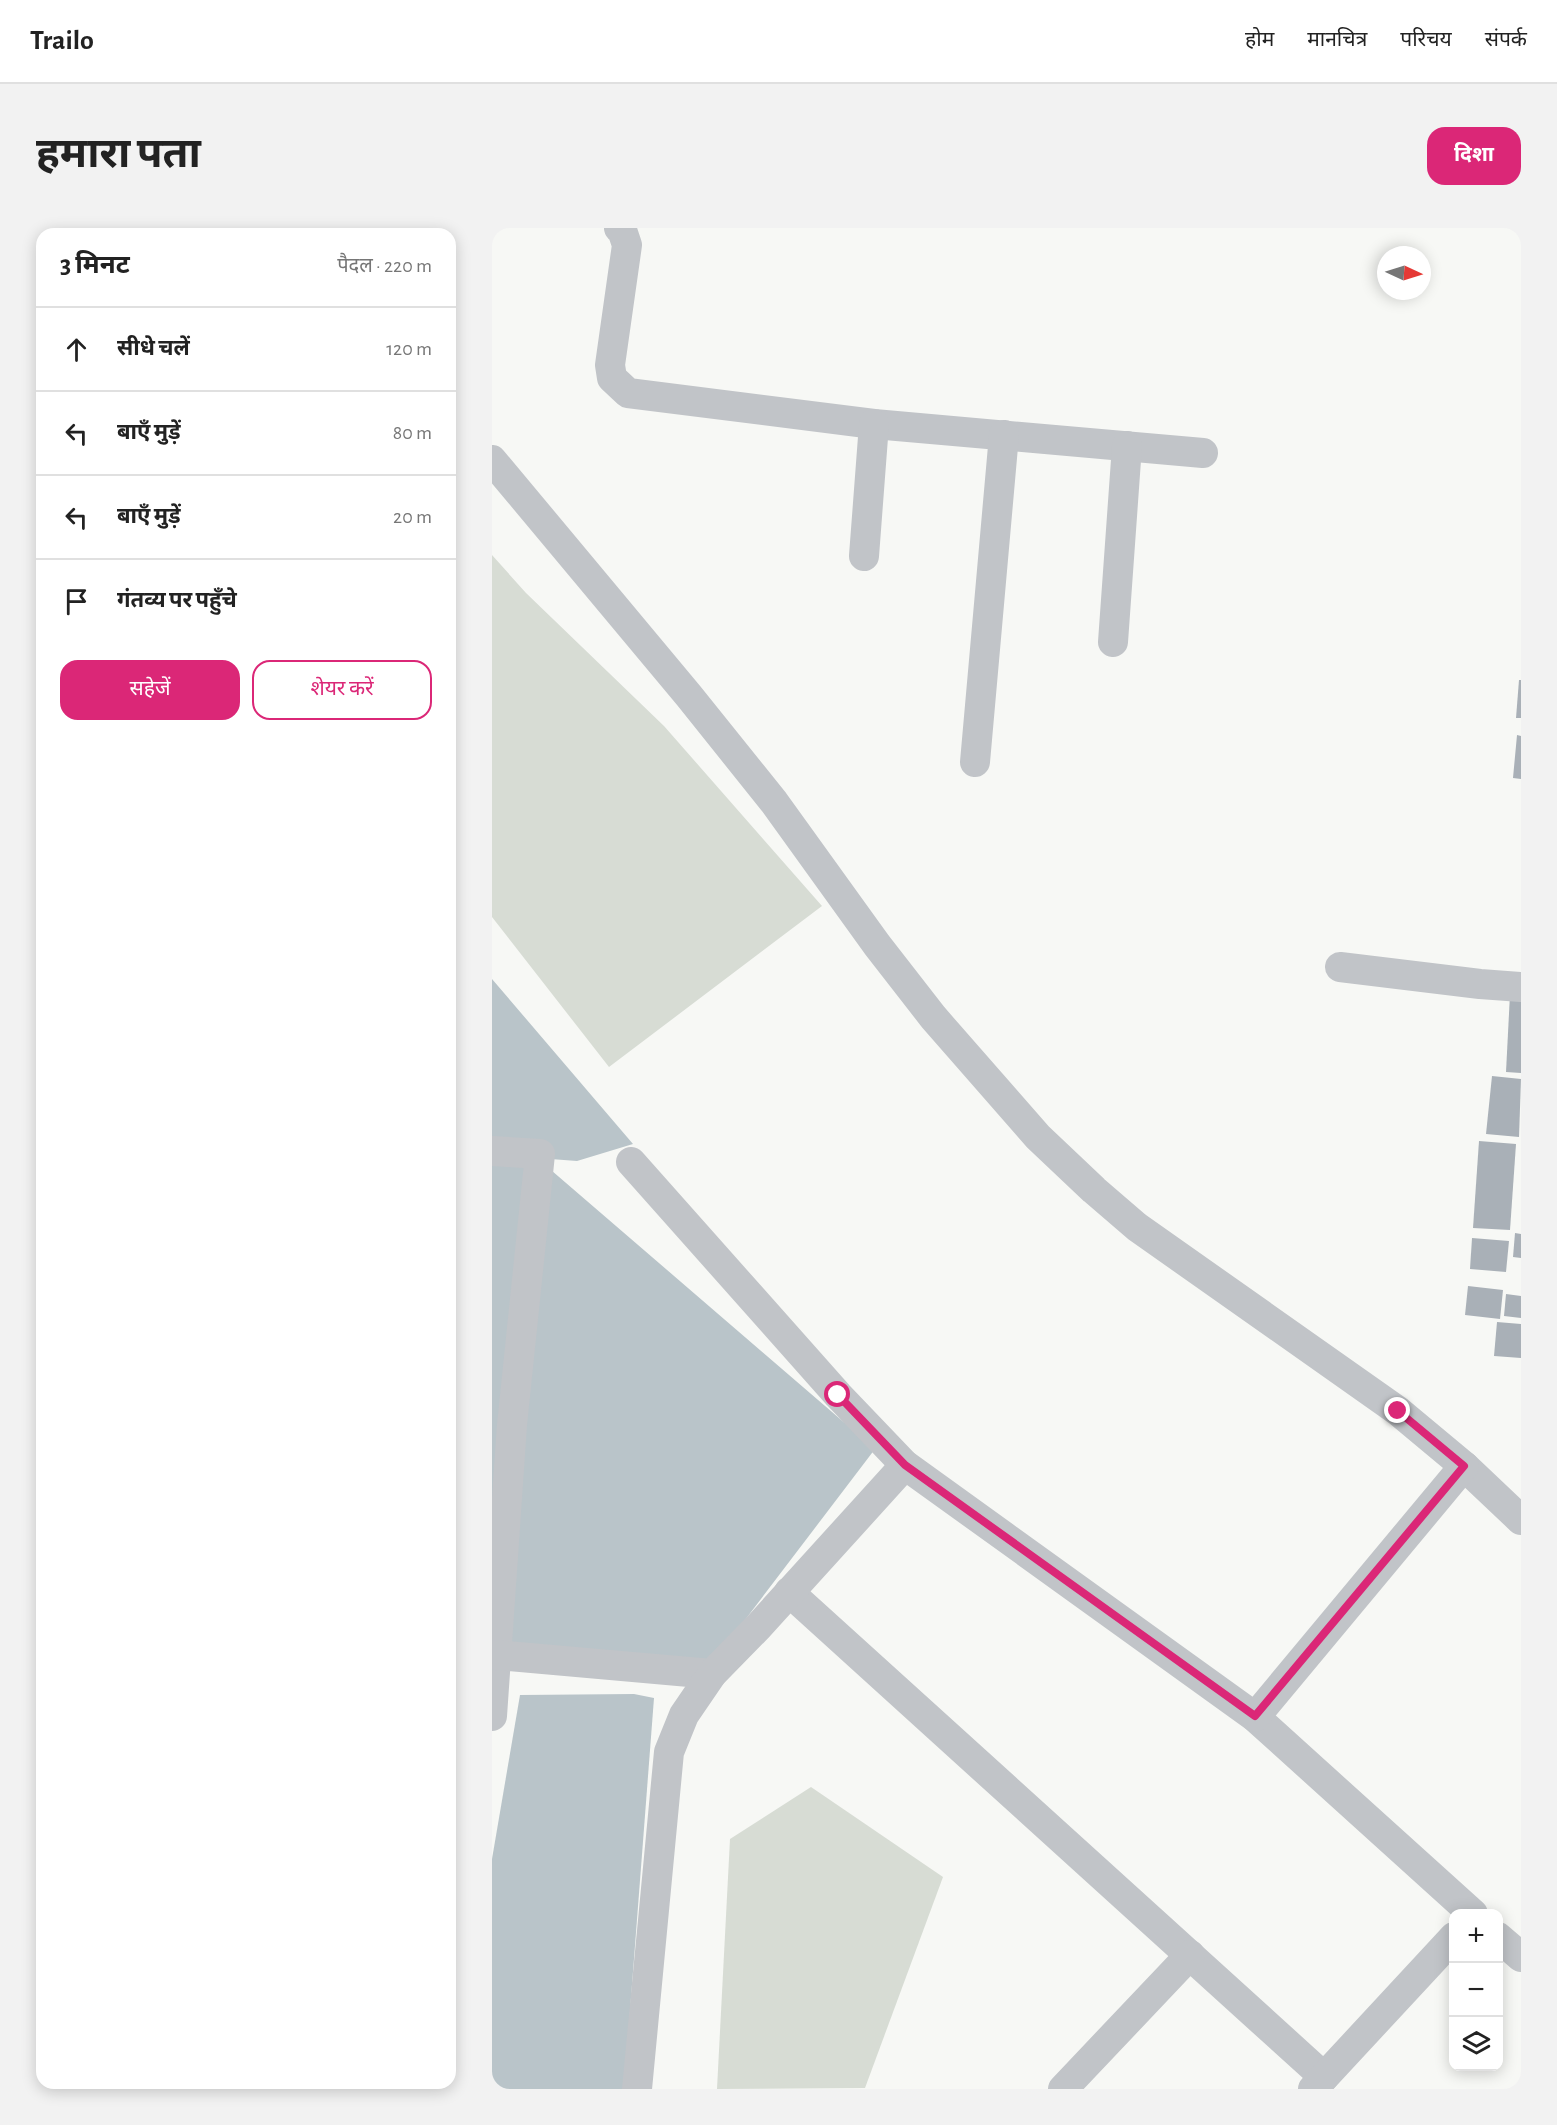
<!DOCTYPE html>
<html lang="hi">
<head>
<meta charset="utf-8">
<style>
	:root { --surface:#fff; --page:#f2f2f2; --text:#222; --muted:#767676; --line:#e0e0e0; --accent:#db2777 }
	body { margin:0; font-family:"Alegreya Sans","Noto Sans Devanagari",sans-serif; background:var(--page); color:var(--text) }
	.controls { position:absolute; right:18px; bottom:18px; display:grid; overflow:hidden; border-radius:12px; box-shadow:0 3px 15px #0003 }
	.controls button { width:54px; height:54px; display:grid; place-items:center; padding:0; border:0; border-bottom:2px solid var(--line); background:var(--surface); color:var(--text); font:30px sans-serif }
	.compass { position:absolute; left:885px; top:18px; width:54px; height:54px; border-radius:50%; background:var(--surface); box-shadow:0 3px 15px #0003; rotate:94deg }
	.stop { position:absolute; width:18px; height:18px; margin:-14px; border:4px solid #db2777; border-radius:50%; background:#fff }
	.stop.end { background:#db2777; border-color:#fff; box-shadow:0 2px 6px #0008 }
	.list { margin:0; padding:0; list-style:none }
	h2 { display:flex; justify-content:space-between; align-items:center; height:78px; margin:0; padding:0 24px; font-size:26px }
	h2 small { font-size:20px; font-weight:400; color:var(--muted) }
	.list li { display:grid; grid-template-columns:39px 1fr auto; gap:18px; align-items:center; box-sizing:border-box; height:84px; padding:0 24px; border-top:2px solid var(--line) }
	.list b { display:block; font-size:22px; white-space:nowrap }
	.list em { font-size:20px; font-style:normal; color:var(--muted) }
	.actions { display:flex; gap:12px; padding:18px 24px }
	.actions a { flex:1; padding:14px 0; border:2px solid var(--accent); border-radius:18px; text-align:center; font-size:21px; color:var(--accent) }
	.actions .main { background:var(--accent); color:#fff }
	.icon { flex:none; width:33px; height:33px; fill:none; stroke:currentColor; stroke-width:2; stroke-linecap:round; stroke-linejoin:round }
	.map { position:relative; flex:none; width:1029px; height:1861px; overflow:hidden; border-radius:18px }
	header { display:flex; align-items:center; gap:36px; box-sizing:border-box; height:84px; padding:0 30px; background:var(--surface); border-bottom:2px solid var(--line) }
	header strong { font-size:28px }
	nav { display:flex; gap:33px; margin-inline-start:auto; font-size:21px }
	.intro { display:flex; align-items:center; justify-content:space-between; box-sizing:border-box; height:144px; padding:0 36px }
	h1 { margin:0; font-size:42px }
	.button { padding:15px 27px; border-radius:18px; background:var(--accent); color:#fff; font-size:21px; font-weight:700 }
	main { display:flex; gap:36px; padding:0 36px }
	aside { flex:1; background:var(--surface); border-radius:18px; box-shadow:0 3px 15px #0003 }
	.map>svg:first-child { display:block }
</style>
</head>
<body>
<header>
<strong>Trailo</strong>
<nav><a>होम</a><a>मानचित्र</a><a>परिचय</a><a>संपर्क</a></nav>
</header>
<div class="intro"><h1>हमारा पता</h1><a class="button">दिशा</a></div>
<main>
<aside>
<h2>3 मिनट<small>पैदल · 220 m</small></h2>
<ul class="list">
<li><svg class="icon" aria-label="ahead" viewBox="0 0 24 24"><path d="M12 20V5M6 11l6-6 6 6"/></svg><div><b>सीधे चलें</b></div><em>120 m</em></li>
<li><svg class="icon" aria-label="left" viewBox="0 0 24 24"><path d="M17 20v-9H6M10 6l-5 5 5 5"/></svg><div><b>बाएँ मुड़ें</b></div><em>80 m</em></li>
<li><svg class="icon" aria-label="left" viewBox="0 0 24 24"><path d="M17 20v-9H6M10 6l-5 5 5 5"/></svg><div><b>बाएँ मुड़ें</b></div><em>20 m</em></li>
<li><svg class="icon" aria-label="arrive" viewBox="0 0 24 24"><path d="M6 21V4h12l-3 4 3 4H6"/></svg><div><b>गंतव्य पर पहुँचे</b></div></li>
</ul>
<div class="actions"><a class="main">सहेजें</a><a>शेयर करें</a></div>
</aside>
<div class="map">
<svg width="1029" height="1861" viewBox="0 0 1029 1861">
	<rect width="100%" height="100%" fill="#f7f8f5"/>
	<!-- green -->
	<g fill="#d7dcd4">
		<path d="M0,327L34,365L172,498L330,678L117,839L0,689Z"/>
		<path d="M319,1559L451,1649L373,1860L225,1861L238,1611Z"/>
	</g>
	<!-- water -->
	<g fill="#b9c4c9">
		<path d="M0,751L141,916L85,933L45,930L383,1221L221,1434L0,1427Z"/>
		<path d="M142,1466L162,1470L132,1861H0V1631L28,1467Z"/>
	</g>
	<!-- building -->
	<g fill="#a9b0b7">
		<path d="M1027,452H1029V490H1024Z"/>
		<path d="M1025,507L1029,508V551L1021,550Z"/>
		<path d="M1018,766H1029V845L1014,844Z"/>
		<path d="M1000,848L1029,851L1027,909L994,906Z"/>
		<path d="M987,913L1024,916L1018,1002L981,1000Z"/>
		<path d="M1023,1005L1029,1006V1030L1021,1029Z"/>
		<path d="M980,1010L1017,1013L1014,1044L978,1041Z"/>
		<path d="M976,1058L1011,1062L1008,1091L973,1087Z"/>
		<path d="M1014,1066L1029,1068V1090L1012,1088Z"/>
		<path d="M1005,1094L1029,1096V1130L1002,1128Z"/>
	</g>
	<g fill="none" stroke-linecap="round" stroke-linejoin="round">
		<!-- minor -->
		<g stroke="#c1c4c8" stroke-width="30">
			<path d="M127,0L130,2L135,17L118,137L120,150L136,165L382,196L711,225"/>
			<path d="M0,232L197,468L282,574L385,717L441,789L546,909L602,962L645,999L906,1183L972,1238L1029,1292"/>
			<path d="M372,328L382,196"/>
			<path d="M621,414L635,218"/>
			<path d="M483,534L512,207"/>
			<path d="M848,739L988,756L1029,759"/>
			<path d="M0,923L48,926L20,1197L0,1488"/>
			<path d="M139,934L346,1167L413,1237L763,1489L981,1686"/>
			<path d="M297,1364L832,1849"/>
			<path d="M4,1427L220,1446"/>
			<path d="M763,1489L972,1238"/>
			<path d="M1006,1709L1029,1729"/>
			<path d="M145,1861L177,1524L192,1487L220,1446L267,1398L413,1237"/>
			<path d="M571,1861L698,1727"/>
			<path d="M821,1861L962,1709"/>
		</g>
	</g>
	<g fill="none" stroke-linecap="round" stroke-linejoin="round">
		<!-- route -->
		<path stroke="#db2777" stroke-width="8" d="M346,1167L413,1237L763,1488L972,1238L906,1183"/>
	</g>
</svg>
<div class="controls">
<button>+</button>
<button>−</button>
<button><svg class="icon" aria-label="layers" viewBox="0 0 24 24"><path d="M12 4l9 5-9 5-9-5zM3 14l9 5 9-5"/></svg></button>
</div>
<svg class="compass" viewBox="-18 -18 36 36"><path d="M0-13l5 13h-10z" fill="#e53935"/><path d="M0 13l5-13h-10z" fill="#767676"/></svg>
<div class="stop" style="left:346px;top:1167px"></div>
<div class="stop end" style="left:906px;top:1183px"></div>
</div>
</main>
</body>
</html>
